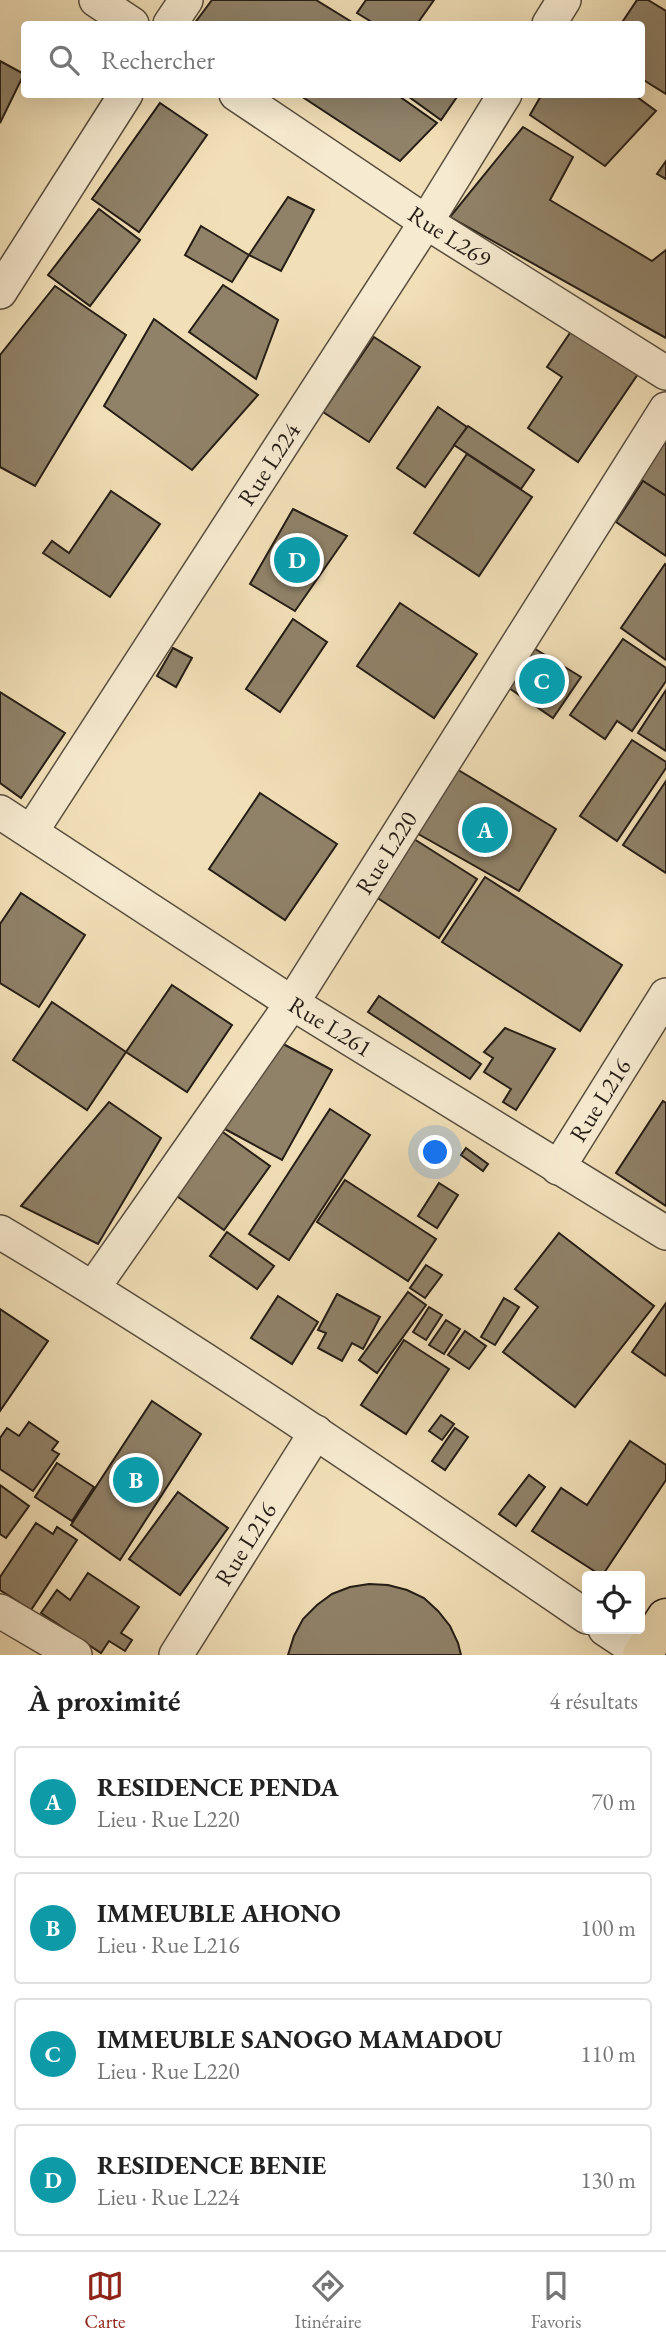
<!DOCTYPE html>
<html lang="fr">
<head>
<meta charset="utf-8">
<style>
	:root { --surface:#fff; --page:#f2f2f2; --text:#222; --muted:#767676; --line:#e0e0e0; --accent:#8f2418 }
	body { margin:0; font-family:"EB Garamond",serif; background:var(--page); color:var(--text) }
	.controls { position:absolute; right:21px; bottom:21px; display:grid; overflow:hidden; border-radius:7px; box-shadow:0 7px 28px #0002 }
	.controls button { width:63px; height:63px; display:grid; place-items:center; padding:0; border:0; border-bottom:2px solid var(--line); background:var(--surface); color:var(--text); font:35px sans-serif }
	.you { position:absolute; left:436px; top:1153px; width:24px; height:24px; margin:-18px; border:5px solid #fff; border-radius:50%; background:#1a73e8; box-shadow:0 0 0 10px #1a73e833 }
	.badge { display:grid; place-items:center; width:46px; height:46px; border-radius:50%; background:var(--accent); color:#fff; font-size:23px; font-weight:700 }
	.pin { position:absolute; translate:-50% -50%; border:4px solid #fff; box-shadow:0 2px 7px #0006 }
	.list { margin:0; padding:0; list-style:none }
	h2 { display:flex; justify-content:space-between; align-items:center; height:91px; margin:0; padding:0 28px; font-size:30px }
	h2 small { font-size:23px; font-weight:400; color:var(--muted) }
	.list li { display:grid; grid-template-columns:46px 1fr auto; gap:21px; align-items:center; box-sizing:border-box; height:112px; margin:0 14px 14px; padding:0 14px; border:2px solid var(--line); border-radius:7px }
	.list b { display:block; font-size:26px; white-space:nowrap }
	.list p { margin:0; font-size:23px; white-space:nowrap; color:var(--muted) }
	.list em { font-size:23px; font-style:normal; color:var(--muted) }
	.icon { flex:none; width:38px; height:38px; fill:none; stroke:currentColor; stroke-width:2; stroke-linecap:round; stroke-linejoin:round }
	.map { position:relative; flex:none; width:666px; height:1655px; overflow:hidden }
	.search { position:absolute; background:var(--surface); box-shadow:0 7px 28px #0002; left:21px; right:21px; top:21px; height:77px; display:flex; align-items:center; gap:18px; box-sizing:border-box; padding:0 24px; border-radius:7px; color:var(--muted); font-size:26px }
	.sheet { height:595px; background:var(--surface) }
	nav { display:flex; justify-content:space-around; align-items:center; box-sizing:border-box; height:98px; border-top:2px solid var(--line); background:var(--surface); font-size:19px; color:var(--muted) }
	nav a { display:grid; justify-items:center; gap:4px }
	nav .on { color:var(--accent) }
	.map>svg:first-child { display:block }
</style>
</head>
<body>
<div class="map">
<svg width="666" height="1655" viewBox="0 0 666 1655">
	<rect width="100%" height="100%" fill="#f1dfb7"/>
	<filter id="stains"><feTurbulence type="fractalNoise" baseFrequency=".00286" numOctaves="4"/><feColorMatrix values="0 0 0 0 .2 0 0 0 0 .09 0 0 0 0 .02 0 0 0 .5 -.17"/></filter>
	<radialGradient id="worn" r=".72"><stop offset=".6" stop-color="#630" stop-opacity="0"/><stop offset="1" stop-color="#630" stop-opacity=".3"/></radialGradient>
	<!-- building -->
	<g fill="#908269" stroke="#261d15" stroke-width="2">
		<path d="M212,0H316L355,24H194Z"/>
		<path d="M366,0H434L417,24H375L357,13Z"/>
		<path d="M637,0H648L666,11V94L642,79V24H621Z"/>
		<path d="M0,61L24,74L0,123Z"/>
		<path d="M298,94H396L437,123L400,161Z"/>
		<path d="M405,94H459L441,120Z"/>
		<path d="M542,94H633L656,111L605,166L530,115Z"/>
		<path d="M160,103L207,135L139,232L92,199Z"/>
		<path d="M523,127L573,157L550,200L652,261L666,250V338L450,217Z"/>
		<path d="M666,161V179L657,174Z"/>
		<path d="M288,197L314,210L281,271L249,255Z"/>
		<path d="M99,209L140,240L90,306L48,275Z"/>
		<path d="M201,226L249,255L232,282L185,255Z"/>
		<path d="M223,285L278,320L256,379L189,332Z"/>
		<path d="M55,286L126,335L35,486L0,467V355Z"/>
		<path d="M154,319L258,395L192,470L104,406Z"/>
		<path d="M572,330L638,374L578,462L528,428L562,377L547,367Z"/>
		<path d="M374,337L420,367L369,442L323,412Z"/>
		<path d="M438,407L467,427L425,487L397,468Z"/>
		<path d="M468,426L534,470L521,489L454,445Z"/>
		<path d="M666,431V496L635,476Z"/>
		<path d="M467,454L532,497L479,576L414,533Z"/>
		<path d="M643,481L666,496V556L616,522Z"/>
		<path d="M111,491L160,524L110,597L43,553L52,541L69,553Z"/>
		<path d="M293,509L347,536L295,611L250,584Z"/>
		<path d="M665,564L666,565V660L621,628Z"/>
		<path d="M400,603L477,654L434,718L357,666Z"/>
		<path d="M293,619L327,642L280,712L246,689Z"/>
		<path d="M623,639L666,668V681L632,731L617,721L605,739L570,715Z"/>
		<path d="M527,644L581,677L553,718L503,684Z"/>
		<path d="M173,648L192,658L176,687L157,676Z"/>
		<path d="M666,690V751L638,733Z"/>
		<path d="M0,692L65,733L21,798L0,783Z"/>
		<path d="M632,740L666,762V768L617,841L580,816Z"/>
		<path d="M455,768L556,829L519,891L413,831Z"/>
		<path d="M666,781V873L623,845Z"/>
		<path d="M260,793L337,844L285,920L209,869Z"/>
		<path d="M414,839L477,879L439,938L376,897Z"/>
		<path d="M485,877L622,965L580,1031L442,942Z"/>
		<path d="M21,893L85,935L39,1007L0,983V924Z"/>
		<path d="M172,985L232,1025L187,1092L126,1052Z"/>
		<path d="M379,996L481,1064L470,1079L368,1012Z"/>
		<path d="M52,1002L126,1052L87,1110L13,1060Z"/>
		<path d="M505,1028L555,1049L516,1110L503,1102L511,1089L484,1072L493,1058L484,1052Z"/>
		<path d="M272,1038L332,1070L282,1160L223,1128Z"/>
		<path d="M663,1101L666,1103V1206L616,1173Z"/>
		<path d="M109,1102L161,1138L98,1244L21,1206Z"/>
		<path d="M330,1109L370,1135L289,1260L249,1234Z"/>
		<path d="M220,1130L270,1166L224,1230L174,1194Z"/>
		<path d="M466,1148L488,1164L483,1171L461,1155Z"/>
		<path d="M345,1180L436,1239L408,1281L317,1222Z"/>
		<path d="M439,1183L458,1195L437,1228L418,1216Z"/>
		<path d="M227,1232L274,1266L257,1289L210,1256Z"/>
		<path d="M559,1233L654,1306L575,1407L503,1352L538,1307L515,1289Z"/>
		<path d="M426,1265L442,1275L425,1298L410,1288Z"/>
		<path d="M408,1292L426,1305L377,1373L359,1360Z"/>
		<path d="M337,1294L380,1317L363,1349L352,1343L342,1361L318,1348L326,1333L318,1330Z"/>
		<path d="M278,1296L318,1322L292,1364L251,1338Z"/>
		<path d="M504,1298L519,1307L495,1345L481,1337Z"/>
		<path d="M666,1303V1376L632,1352Z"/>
		<path d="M429,1307L442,1315L426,1340L413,1332Z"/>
		<path d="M0,1309L48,1341L0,1411Z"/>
		<path d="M446,1320L460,1329L444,1354L429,1345Z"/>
		<path d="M465,1331L486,1346L469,1369L448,1355Z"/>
		<path d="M404,1340L449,1369L406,1434L361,1405Z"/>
		<path d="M152,1401L201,1434L120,1560L71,1525Z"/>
		<path d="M441,1415L454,1424L442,1440L429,1431Z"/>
		<path d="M29,1422L58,1442L52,1450L59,1454L33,1491L0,1469V1438L7,1428L19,1436Z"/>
		<path d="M455,1428L468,1437L445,1470L432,1461Z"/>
		<path d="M630,1441L666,1465V1480L602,1576L532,1531L561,1488L587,1505Z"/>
		<path d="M57,1463L94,1487L72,1521L35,1497Z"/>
		<path d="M529,1475L545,1487L516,1526L499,1514Z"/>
		<path d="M0,1485L29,1506L6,1538L0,1534Z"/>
		<path d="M178,1492L228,1528L180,1595L129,1559Z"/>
		<path d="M36,1523L53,1534L57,1527L77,1540L31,1610L0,1590V1577Z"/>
		<path d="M88,1573L139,1607L121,1633L132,1640L125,1651L109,1641L101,1653L41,1613L57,1590L70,1600Z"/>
		<path d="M369,1584L388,1585L407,1590L424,1598L438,1611L450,1626L458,1643L461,1655H288L294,1636L303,1619L317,1605L332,1594L350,1587Z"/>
	</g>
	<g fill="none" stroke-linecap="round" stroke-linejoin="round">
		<!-- minor casing -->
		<g stroke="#594e3e" stroke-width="36">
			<g id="minor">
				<path d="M96,0L132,24"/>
				<path d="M170,24L186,0"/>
				<path d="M549,24L564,0"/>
				<path id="s1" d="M236,94L426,222L666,373"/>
				<path d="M0,292L126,94"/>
				<path id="s2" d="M0,812L292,1003L666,1233"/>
				<path id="s3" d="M31,832L426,222L505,94"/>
				<path id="s4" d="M558,1168L666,995"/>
				<path d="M0,1232C201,1352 394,1485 587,1617"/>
				<path id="s5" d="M93,1288L292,1003L666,409"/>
				<path d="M0,1611L75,1655"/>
				<path d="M605,1629L644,1655"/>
				<path id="s6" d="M176,1655L316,1432"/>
			</g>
		</g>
		<!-- major casing -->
		<g stroke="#261d15" stroke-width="41">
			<path id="major" d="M642,1655L666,1618"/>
		</g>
		<!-- minor -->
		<use href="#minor" stroke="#f6ead0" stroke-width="33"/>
		<!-- major -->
		<use href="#major" stroke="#f1dfb7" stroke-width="38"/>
	</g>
	<g text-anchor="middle" stroke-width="6" stroke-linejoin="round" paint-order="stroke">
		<!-- street labels -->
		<g font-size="24" fill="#261d15" stroke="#f6ead0">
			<text dy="8" stroke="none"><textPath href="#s1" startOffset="257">Rue L269</textPath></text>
			<text dy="8" stroke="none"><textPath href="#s3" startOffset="438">Rue L224</textPath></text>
			<text dy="8" stroke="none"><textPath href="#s5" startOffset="525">Rue L220</textPath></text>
			<text dy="8" stroke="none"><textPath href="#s2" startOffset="394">Rue L261</textPath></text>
			<text dy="8" stroke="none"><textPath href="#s4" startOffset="80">Rue L216</textPath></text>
			<text dy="8" stroke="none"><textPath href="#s6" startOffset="131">Rue L216</textPath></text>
		</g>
	</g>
	<rect width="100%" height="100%" filter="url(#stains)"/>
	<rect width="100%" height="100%" fill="url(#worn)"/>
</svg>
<div class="controls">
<button><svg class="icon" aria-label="locate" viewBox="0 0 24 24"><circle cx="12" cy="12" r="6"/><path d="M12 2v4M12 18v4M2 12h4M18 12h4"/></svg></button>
</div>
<div class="you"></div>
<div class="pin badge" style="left:485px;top:830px;background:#0f9aa8">A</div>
<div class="pin badge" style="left:136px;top:1480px;background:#0f9aa8">B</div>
<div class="pin badge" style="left:542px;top:681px;background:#0f9aa8">C</div>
<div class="pin badge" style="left:297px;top:560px;background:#0f9aa8">D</div>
<div class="search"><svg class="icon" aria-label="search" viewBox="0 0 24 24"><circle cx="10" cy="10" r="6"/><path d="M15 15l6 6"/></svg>Rechercher</div>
</div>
<section class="sheet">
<h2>À proximité<small>4 résultats</small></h2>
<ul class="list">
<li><span class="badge" style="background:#0f9aa8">A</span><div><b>RESIDENCE PENDA</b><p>Lieu · Rue L220</p></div><em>70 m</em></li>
<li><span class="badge" style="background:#0f9aa8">B</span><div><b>IMMEUBLE AHONO</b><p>Lieu · Rue L216</p></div><em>100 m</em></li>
<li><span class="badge" style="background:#0f9aa8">C</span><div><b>IMMEUBLE SANOGO MAMADOU</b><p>Lieu · Rue L220</p></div><em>110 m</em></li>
<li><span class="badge" style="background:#0f9aa8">D</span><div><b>RESIDENCE BENIE</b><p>Lieu · Rue L224</p></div><em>130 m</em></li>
</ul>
</section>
<nav>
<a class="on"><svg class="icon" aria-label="map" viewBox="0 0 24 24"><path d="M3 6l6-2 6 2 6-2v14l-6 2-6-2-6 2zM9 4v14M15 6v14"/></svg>Carte</a>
<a><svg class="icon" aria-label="directions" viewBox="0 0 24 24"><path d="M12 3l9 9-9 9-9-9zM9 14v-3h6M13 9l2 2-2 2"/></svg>Itinéraire</a>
<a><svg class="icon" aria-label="saved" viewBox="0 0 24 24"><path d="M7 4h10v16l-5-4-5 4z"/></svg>Favoris</a>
</nav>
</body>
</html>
